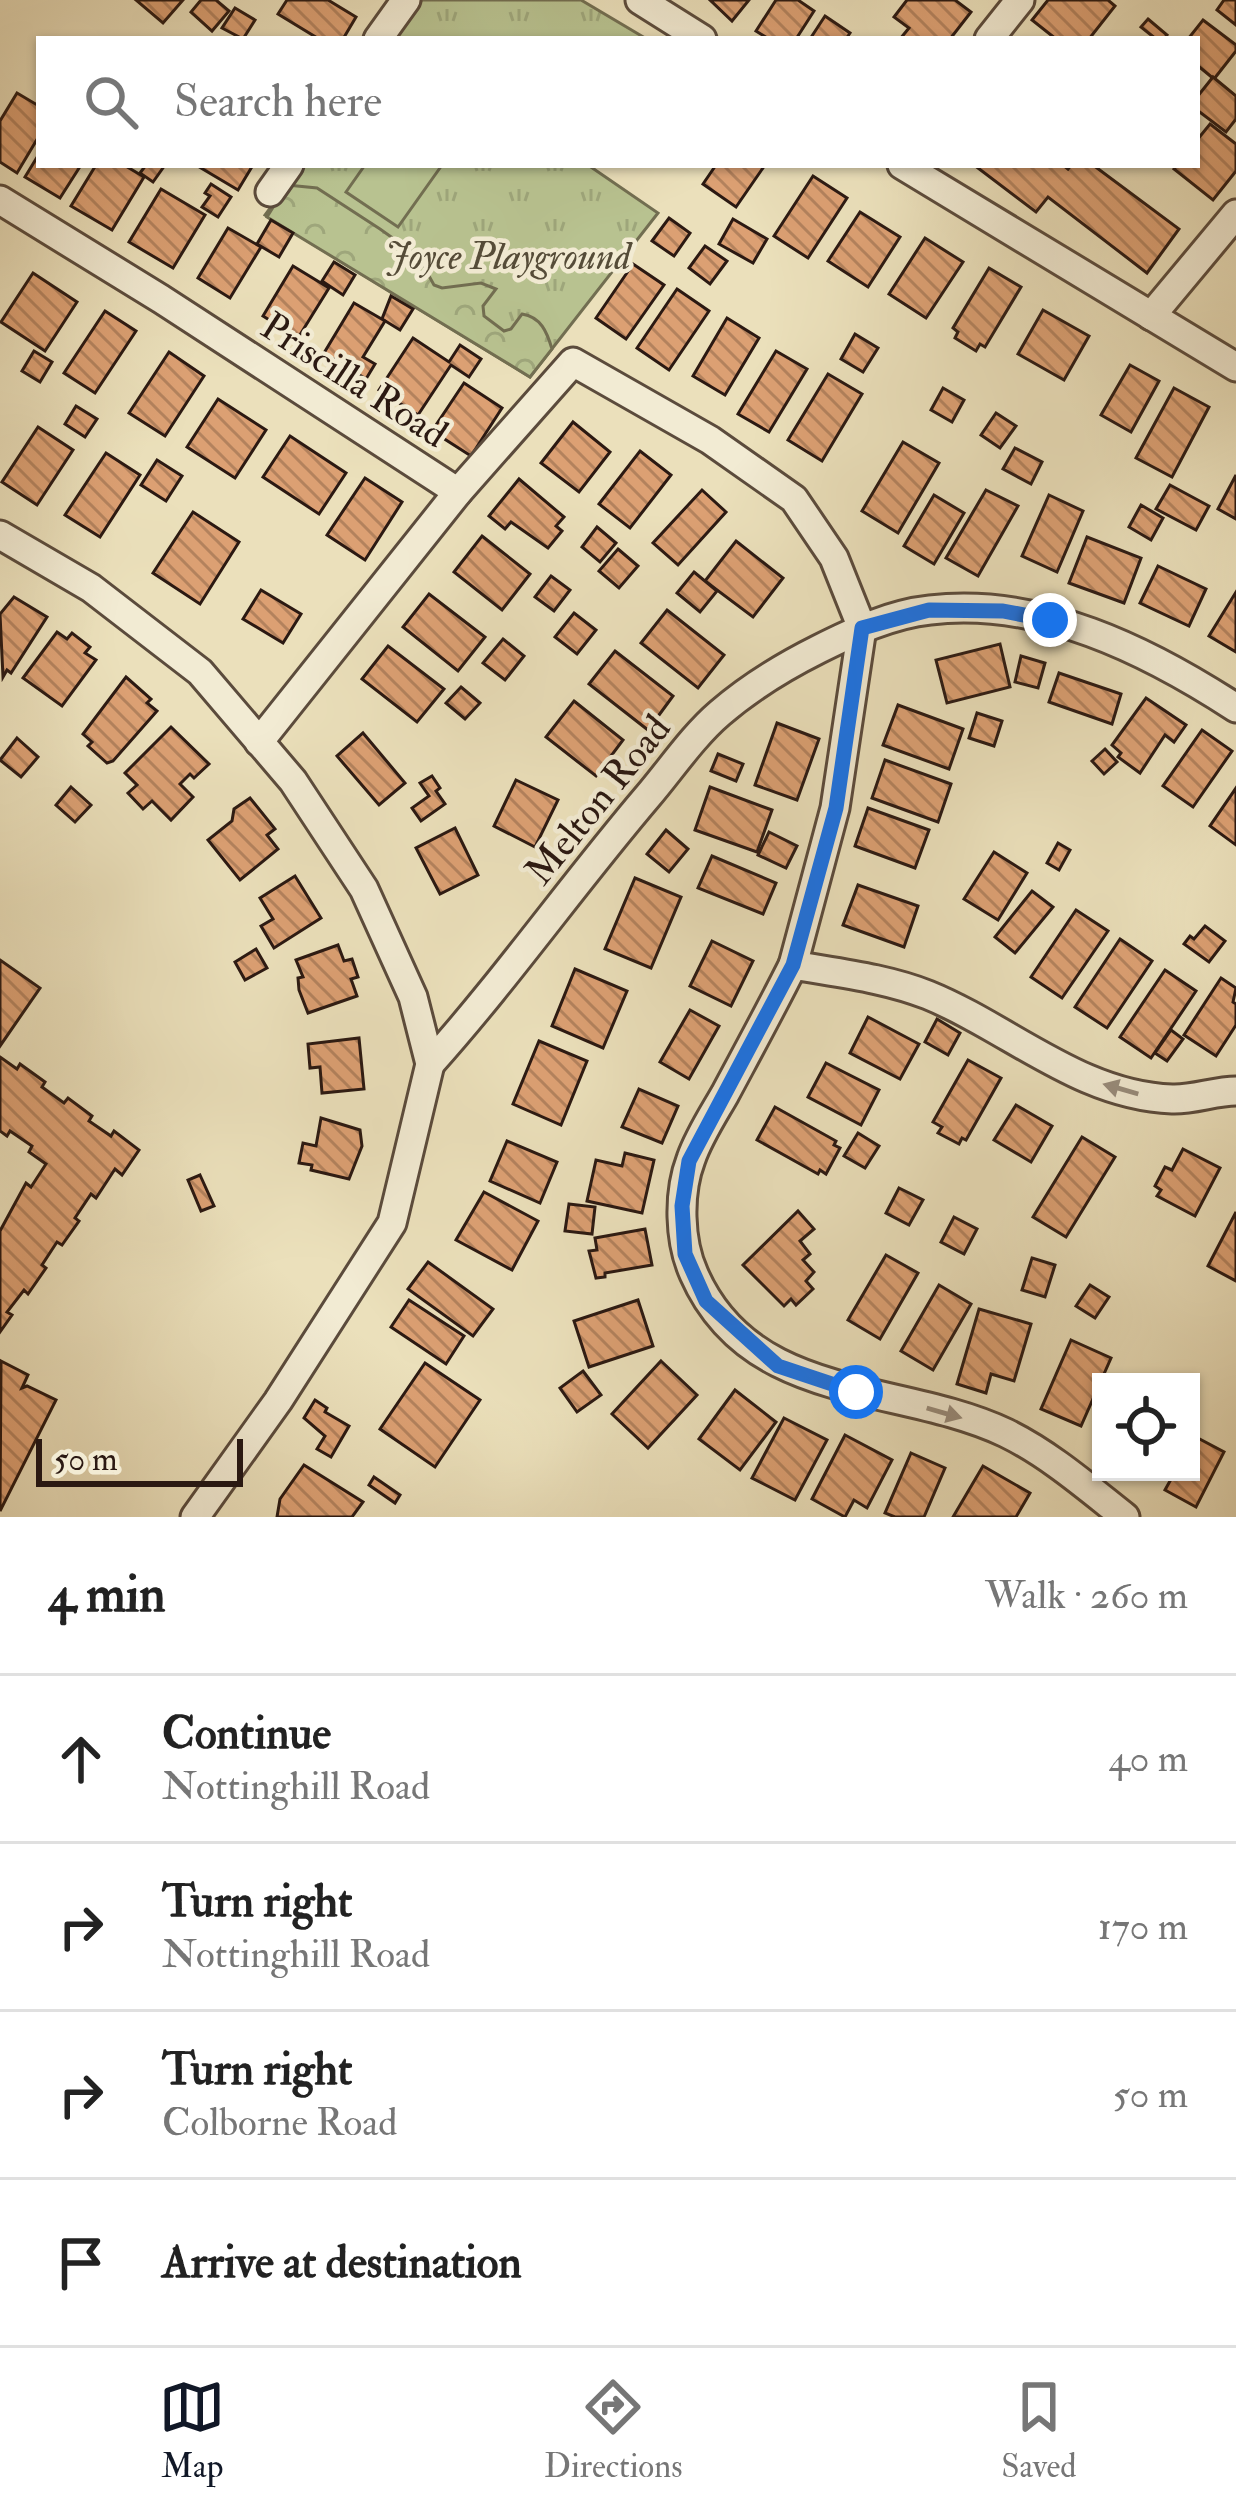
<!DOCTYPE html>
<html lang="en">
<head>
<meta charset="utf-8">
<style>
	:root { --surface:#fff; --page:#f2f2f2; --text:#222; --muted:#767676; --line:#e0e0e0; --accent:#111827 }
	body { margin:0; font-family:"IM FELL Double Pica",serif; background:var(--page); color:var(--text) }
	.controls { position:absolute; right:36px; bottom:36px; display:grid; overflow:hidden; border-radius:0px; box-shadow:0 3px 9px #0004 }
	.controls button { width:108px; height:108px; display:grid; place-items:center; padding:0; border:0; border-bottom:3px solid var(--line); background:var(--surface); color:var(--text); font:60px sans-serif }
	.scale { position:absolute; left:36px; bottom:30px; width:207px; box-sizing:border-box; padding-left:12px; border:6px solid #2b1912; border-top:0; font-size:33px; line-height:42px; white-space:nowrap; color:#2b1912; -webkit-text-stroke:9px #f2ebd3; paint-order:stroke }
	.stop { position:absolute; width:36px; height:36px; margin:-27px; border:9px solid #1a73e8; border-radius:50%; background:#fff }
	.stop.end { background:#1a73e8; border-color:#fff; box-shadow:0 3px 12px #0008 }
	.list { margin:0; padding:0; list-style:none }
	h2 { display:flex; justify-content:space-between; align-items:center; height:156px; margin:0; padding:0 48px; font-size:51px }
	h2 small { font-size:39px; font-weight:400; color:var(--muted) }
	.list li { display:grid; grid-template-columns:78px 1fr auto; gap:36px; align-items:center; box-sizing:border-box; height:168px; padding:0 48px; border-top:3px solid var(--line) }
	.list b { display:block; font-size:45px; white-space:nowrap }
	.list p { margin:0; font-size:39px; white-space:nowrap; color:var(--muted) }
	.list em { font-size:39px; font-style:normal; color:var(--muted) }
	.icon { flex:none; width:66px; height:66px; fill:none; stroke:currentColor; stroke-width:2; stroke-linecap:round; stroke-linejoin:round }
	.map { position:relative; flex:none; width:1236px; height:1517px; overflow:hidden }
	.search { position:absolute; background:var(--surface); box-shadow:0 3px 9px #0004; left:36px; right:36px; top:36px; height:132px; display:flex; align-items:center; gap:30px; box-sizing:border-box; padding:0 42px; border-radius:0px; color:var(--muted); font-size:45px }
	.sheet { height:828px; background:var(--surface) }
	nav { display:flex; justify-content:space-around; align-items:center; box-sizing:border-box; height:168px; border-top:3px solid var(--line); background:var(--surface); font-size:33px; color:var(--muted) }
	nav a { display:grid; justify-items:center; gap:6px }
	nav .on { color:var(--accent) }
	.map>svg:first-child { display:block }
</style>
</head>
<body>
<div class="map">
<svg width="1236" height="1517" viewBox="0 0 1236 1517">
	<defs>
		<pattern id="grass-tufts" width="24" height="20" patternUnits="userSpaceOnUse" patternTransform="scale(3)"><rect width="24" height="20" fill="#b8c290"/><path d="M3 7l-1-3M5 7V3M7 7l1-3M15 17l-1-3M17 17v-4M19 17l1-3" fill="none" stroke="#9ea67b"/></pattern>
		<pattern id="forest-crowns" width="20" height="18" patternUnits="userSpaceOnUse" patternTransform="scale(3)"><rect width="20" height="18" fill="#b8c290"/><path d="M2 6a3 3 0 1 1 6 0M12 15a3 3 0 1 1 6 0" fill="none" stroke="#9ea67b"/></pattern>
		<pattern id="building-back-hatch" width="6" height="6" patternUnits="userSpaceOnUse" patternTransform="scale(3)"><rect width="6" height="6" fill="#dca073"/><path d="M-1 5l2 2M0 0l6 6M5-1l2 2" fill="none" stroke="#b3825d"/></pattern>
	</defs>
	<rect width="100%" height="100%" fill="#ebe0bb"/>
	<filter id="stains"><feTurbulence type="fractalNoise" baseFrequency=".00167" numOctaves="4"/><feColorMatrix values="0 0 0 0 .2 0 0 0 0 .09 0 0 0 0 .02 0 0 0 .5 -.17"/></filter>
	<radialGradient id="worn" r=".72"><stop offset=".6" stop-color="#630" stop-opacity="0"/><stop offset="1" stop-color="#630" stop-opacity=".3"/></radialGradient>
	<!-- grass -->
	<g fill="url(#grass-tufts)" stroke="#726e51" stroke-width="3">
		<path d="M422,0H581L645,38L394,39Z"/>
		<path d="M302,165H588L658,213L530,377L265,215Z"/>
	</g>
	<!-- forest -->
	<path fill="url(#forest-crowns)" stroke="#726e51" stroke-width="3" d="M287,185L317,188L380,229L418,256L434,285L442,288L481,283L496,289L483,306L484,316L504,331L511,329L522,314C541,317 547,332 552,349L530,377L267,217Z"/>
	<!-- garden -->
	<path fill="#b8c290" stroke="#726e51" stroke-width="3" d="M365,165H442L398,227L346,192Z"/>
	<!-- building -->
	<g fill="url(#building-back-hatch)" stroke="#2b1912" stroke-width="3">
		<path d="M136,0H183L163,23Z"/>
		<path d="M201,0H216L229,11L212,31L191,12Z"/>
		<path d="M287,0H328L356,17L343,39H319L278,14Z"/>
		<path d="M710,0H749L732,21Z"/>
		<path d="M776,0H798L814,11L796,39H769L756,31Z"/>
		<path d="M907,0H955L971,12L950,39H900L909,28L894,17Z"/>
		<path d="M1048,0H1108L1115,6L1089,39H1056L1032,20Z"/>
		<path d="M1224,0H1236V25L1217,10Z"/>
		<path d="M235,8L255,20L243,39L222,28Z"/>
		<path d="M825,16L850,33L846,39H810Z"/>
		<path d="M1148,19L1167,35L1164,39H1156L1141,27Z"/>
		<path d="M1203,20L1236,45V51L1214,79L1197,65V39H1188Z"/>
		<path d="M1213,77L1236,96V119L1226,132L1197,110V97Z"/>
		<path d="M17,93L39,106V136L17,173L0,162V121Z"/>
		<path d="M1210,124L1236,144V171L1213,200L1174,169L1177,165H1197V140Z"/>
		<path d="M39,154V165H81L60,198L25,177Z"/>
		<path d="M96,165H124L144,177L112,230L71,206Z"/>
		<path d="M146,165H165L153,182L140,173Z"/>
		<path d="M196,165H253L238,190Z"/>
		<path d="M716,165H765L736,207L703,184Z"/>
		<path d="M974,165H1063L1068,169L1071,165H1093L1179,229L1147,273L1048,197L1036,212Z"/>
		<path d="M813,176L847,198L808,258L774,236Z"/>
		<path d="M211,184L231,197L218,217L202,207L210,196L205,193Z"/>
		<path d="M161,189L205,215L173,268L129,242Z"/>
		<path d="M860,212L900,237L868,287L828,261Z"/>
		<path d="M669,218L690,233L674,256L652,241Z"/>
		<path d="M733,219L767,239L753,263L719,244Z"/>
		<path d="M271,220L293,233L279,257L257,244Z"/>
		<path d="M228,228L261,247L230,298L198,278Z"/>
		<path d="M925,238L963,262L926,318L889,294Z"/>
		<path d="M705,246L727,261L710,284L689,268Z"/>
		<path d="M334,262L355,275L343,295L322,281Z"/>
		<path d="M633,264L664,285L626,339L596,318Z"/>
		<path d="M293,266L329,288L298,338L263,316Z"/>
		<path d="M989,268L1021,287L985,347L980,344L976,351L955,338L958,332L953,328Z"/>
		<path d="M33,273L77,302L45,351L1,322Z"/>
		<path d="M677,289L709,311L669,370L637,348Z"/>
		<path d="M391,296L413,309L400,330L382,319Z"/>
		<path d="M354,303L385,321L363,357L375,364L366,379L324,353Z"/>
		<path d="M1043,310L1089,336L1064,380L1018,354Z"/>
		<path d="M105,311L136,331L95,393L64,373Z"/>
		<path d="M727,318L759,338L725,395L693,376Z"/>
		<path d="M855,334L878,348L863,372L841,359Z"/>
		<path d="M413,338L449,362L460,345L481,359L469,377L451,365L418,415L379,390Z"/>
		<path d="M34,351L52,362L40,382L22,371Z"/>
		<path d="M776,351L807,369L769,432L738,414Z"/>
		<path d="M169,352L204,376L165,436L129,413Z"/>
		<path d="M1130,365L1159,381L1131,432L1101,415Z"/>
		<path d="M828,374L862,394L822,461L788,440Z"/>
		<path d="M464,383L502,408L471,456L432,431Z"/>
		<path d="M943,388L964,400L952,422L931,410Z"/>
		<path d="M1174,388L1209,407L1172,477L1136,458Z"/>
		<path d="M218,399L266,430L235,478L187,447Z"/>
		<path d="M76,406L97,419L85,437L65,424Z"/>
		<path d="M996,413L1016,426L1000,448L981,435Z"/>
		<path d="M573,422L610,452L579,492L541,463Z"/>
		<path d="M38,427L73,450L37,505L2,482Z"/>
		<path d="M290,436L346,473L319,514L263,477Z"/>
		<path d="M903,442L939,463L898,533L862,511Z"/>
		<path d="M1015,448L1042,462L1031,484L1003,469Z"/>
		<path d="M640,451L671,475L630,528L599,504Z"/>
		<path d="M106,453L140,475L100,537L65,515Z"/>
		<path d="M157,460L182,476L166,501L141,485Z"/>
		<path d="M1236,475V519L1218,509Z"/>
		<path d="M365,478L402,502L365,560L327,535Z"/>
		<path d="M519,479L564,517L556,526L562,531L548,548L511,522L505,529L489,516Z"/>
		<path d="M1170,485L1209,506L1196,530L1156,509Z"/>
		<path d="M702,490L726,512L678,565L653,543Z"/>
		<path d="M986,490L1018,506L978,576L946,558Z"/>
		<path d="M934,495L964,513L934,564L904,546Z"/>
		<path d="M1049,495L1083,511L1057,572L1022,556Z"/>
		<path d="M1141,505L1163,518L1151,540L1129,527Z"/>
		<path d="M193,512L239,542L200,604L153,573Z"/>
		<path d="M597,527L616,543L600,562L582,547Z"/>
		<path d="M482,536L530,574L502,610L454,572Z"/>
		<path d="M1087,537L1141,558L1124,603L1069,583Z"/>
		<path d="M736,541L783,578L753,617L705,581Z"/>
		<path d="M618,549L638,566L619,588L599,571Z"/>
		<path d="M1158,566L1206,589L1189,626L1140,603Z"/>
		<path d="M694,572L717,591L700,612L677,593Z"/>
		<path d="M551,576L570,590L554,611L535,597Z"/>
		<path d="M261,590L301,614L283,643L243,619Z"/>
		<path d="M1236,592V652L1209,636Z"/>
		<path d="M429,594L485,637L458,671L403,627Z"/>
		<path d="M14,597L47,617L11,673L7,670L3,677L0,614Z"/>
		<path d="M667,610L724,655L698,688L641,643Z"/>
		<path d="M574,613L596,630L577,654L555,637Z"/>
		<path d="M57,632L67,639L72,633L90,647L85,653L96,660L62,706L23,678Z"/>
		<path d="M503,639L524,656L505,680L483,663Z"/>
		<path d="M1000,644L1010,687L947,703L936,660Z"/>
		<path d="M388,646L444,689L417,722L362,679Z"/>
		<path d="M615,651L673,696L648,730L589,684Z"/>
		<path d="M1021,656L1045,663L1038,688L1015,682Z"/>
		<path d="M1059,673L1121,694L1112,724L1049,702Z"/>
		<path d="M126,677L151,699L147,703L157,711L113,761L107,763L88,746L92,742L83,734Z"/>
		<path d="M461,687L480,703L465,719L446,703Z"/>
		<path d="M1146,698L1186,725L1174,742L1165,735L1140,773L1118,757L1121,753L1112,745Z"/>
		<path d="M574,701L623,740L596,776L546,737Z"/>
		<path d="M898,705L963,729L949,769L883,745Z"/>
		<path d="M977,713L1002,721L994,746L969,738Z"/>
		<path d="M777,723L819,739L797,800L755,785Z"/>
		<path d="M171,727L209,764L194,778L190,774L180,784L193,797L171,820L152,801L143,809L128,793L137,785L125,773Z"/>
		<path d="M1202,730L1232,751L1193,807L1163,786Z"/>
		<path d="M363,733L405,783L379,805L337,756Z"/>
		<path d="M17,738L38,757L21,777L0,760Z"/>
		<path d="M1105,749L1117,762L1104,774L1092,761Z"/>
		<path d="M718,754L743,764L736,781L711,771Z"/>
		<path d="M885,760L951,784L938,822L872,798Z"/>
		<path d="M432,776L440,788L436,791L445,804L421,821L412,808L429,796L420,783Z"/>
		<path d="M516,780L558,800L535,847L494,826Z"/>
		<path d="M71,787L91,805L75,822L56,805Z"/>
		<path d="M710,787L772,810L757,852L695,830Z"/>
		<path d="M1236,788V845L1210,826Z"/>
		<path d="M250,798L275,829L267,835L278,849L240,880L208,840L232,821L234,809Z"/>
		<path d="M868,808L929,830L915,868L855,846Z"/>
		<path d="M455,828L478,875L440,894L416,848Z"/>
		<path d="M666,830L688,849L669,872L647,854Z"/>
		<path d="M769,832L797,846L786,868L758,855Z"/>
		<path d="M1058,843L1070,850L1059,870L1047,863Z"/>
		<path d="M994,852L1027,873L998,920L964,899Z"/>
		<path d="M712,856L776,883L763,914L698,888Z"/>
		<path d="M295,876L321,918L274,948L261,926L273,919L260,898Z"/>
		<path d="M635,878L681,897L651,968L605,949Z"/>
		<path d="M858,885L918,906L904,947L843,925Z"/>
		<path d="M1032,891L1053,907L1015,953L995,937Z"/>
		<path d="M1076,910L1108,931L1062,998L1031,977Z"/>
		<path d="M1205,926L1225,941L1209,962L1184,944L1190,936L1194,939Z"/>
		<path d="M1120,939L1152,961L1107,1028L1075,1007Z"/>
		<path d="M712,941L753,961L731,1006L690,986Z"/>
		<path d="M338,945L344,961L352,959L358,977L351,979L357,996L308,1013L299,990L298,978L303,977L296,960Z"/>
		<path d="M256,949L267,968L245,980L235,962Z"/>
		<path d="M0,960L40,988L0,1046Z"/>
		<path d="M575,969L627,991L603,1048L552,1026Z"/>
		<path d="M1165,970L1196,991L1151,1058L1120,1037Z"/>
		<path d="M1221,978L1236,988L1233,1002L1236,1004V1025L1216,1056L1184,1035Z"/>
		<path d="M690,1010L719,1026L689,1079L660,1062Z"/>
		<path d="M868,1017L919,1044L900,1079L850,1053Z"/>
		<path d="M937,1019L960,1033L948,1055L925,1042Z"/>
		<path d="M1171,1030L1183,1039L1167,1061L1155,1053Z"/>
		<path d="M359,1038L364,1089L322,1093L320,1067L310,1068L308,1044Z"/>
		<path d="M539,1041L587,1061L561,1125L513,1104Z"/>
		<path d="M0,1057L17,1069L20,1064L45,1082L42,1087L64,1103L68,1098L92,1116L89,1121L111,1136L114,1131L139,1150L122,1175L115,1169L96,1198L91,1194L75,1218L79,1221L62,1245L57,1242L42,1265L46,1268L28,1294L24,1290L7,1312L12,1315L0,1332V1231L26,1183L31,1187L46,1164L29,1152L32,1146L10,1131L7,1136L0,1131Z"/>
		<path d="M968,1060L1001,1078L966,1140L962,1138L959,1144L938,1133L942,1127L933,1122Z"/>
		<path d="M826,1063L879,1090L861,1125L808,1097Z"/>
		<path d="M639,1089L678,1106L662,1143L622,1127Z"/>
		<path d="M1016,1105L1052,1126L1031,1162L994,1140Z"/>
		<path d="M775,1107L836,1141L834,1145L840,1148L826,1174L820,1170L818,1174L757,1140Z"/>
		<path d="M321,1118L360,1130L362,1146L349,1179L311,1170L312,1165L299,1163L303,1143L316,1146Z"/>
		<path d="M858,1133L879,1146L865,1168L844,1156Z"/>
		<path d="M1082,1137L1115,1157L1066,1237L1033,1217Z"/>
		<path d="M507,1141L557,1162L540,1203L490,1181Z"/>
		<path d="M1183,1149L1220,1168L1195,1216L1157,1196L1161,1190L1155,1186L1165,1167L1172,1170Z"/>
		<path d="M625,1153L654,1160L642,1213L587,1201L596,1160L622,1166Z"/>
		<path d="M200,1175L214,1206L201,1211L188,1180Z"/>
		<path d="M899,1188L923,1200L909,1225L886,1213Z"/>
		<path d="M484,1192L538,1221L512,1270L456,1240Z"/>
		<path d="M569,1204L595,1207L592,1234L565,1231Z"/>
		<path d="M798,1211L814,1229L800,1241L810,1254L803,1260L814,1272L806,1281L813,1289L796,1305L791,1299L784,1306L743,1265Z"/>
		<path d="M1236,1212V1281L1208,1266Z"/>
		<path d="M954,1217L977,1229L964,1254L941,1242Z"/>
		<path d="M645,1229L652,1265L605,1273V1277L596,1278L589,1251L597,1250L595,1238Z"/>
		<path d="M886,1255L918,1273L880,1339L848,1320Z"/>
		<path d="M1032,1258L1055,1265L1045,1297L1022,1290Z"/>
		<path d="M428,1262L493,1309L473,1336L408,1289Z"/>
		<path d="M939,1285L971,1304L933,1370L901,1351Z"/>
		<path d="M1090,1285L1109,1297L1095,1318L1076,1306Z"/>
		<path d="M409,1300L464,1336L446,1364L391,1327Z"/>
		<path d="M638,1300L653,1346L589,1367L574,1321Z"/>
		<path d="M979,1309L1031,1324L1014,1381L991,1374L986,1393L957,1384Z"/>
		<path d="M1071,1340L1111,1358L1081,1426L1041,1409Z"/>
		<path d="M1,1361L28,1375L22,1388L27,1386L56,1400L0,1511Z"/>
		<path d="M661,1361L697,1395L648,1448L612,1414Z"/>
		<path d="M425,1363L480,1400L435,1467L380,1429Z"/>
		<path d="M583,1371L601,1395L577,1412L560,1388Z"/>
		<path d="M735,1390L776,1422L740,1470L699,1439Z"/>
		<path d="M315,1400L327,1408L325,1412L349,1426L331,1457L317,1449L325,1436L304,1418Z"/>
		<path d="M784,1418L827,1440L795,1500L752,1478Z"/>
		<path d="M845,1435L892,1460L867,1508L854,1500L845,1517L812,1499Z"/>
		<path d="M1194,1436L1224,1452L1196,1507L1165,1490L1175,1472H1191Z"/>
		<path d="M911,1453L945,1468L924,1517H895L885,1513Z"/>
		<path d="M304,1465L363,1502L352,1517H277L280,1499Z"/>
		<path d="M983,1466L1030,1493L1016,1517H953Z"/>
		<path d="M374,1477L400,1495L395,1503L369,1485Z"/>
	</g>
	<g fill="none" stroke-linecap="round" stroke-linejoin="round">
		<!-- minor casing -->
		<g stroke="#5b4b3c" stroke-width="33">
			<g id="minor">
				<path d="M640,0L702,39"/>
				<path d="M378,39L406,0"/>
				<path d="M989,39L1020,0"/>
				<path d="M902,165L1236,367"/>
				<path d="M270,192L289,165"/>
				<path d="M0,200L161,299L458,492"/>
				<path d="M1151,316L1236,214"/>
				<path d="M0,535L91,588L200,672L293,781L364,889L413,997L430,1064L392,1223L278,1401L195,1517"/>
				<path d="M259,742L458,492L573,362L710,440L794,499L834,558L862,628L835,808L793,965"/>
				<path d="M430,1064C507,978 573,884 648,796C671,769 693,736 720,713C750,687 783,667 819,649C853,632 891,614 930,610C1040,597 1147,650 1236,708"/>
				<path d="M1125,1517C1087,1487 1049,1454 1006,1433C899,1382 751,1404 694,1274C679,1241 678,1193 691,1159C699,1136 713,1115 725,1094C748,1051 771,1009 793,965C838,973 885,978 928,995C1009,1028 1080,1096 1172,1099C1193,1100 1215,1091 1236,1091"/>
			</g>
		</g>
		<!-- minor -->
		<use href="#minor" stroke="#f2ebd3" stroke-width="27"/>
	</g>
	<!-- one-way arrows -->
	<defs><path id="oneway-solid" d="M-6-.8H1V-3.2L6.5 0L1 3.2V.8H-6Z" transform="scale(3)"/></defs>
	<g fill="#988c7c">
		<use href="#oneway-solid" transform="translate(1121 1089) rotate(-164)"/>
		<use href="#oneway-solid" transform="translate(944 1413) rotate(16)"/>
	</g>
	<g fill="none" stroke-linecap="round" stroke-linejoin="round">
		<!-- route -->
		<path stroke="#1a73e8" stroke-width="15" d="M856,1392L778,1366L706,1301L685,1254L682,1206L689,1161L793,965L836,808L862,628L929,610L1003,611L1050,620"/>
	</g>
	<g text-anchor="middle" stroke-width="9" stroke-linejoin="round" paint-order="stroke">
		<!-- park labels -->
		<g font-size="39" font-style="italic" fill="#554c38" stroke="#f2ebd3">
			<text x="508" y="269">Joyce Playground</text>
		</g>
		<!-- street labels -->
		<g font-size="39" fill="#2b1912" stroke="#f2ebd3">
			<text transform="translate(355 379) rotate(33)" y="14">Priscilla Road</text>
			<text transform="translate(597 799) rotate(-51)" y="14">Melton Road</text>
		</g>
	</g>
	<rect width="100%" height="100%" filter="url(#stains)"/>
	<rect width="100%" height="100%" fill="url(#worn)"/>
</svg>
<div class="controls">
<button><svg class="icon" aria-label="locate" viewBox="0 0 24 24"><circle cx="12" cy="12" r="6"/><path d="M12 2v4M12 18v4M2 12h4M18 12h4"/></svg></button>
</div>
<div class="scale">50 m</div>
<div class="stop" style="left:856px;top:1392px"></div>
<div class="stop end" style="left:1050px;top:620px"></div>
<div class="search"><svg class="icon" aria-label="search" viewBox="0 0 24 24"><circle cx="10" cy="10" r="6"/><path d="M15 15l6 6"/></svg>Search here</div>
</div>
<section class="sheet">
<h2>4 min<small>Walk · 260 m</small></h2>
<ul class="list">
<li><svg class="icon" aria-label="ahead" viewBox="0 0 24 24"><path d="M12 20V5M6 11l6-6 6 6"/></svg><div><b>Continue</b><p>Nottinghill Road</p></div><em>40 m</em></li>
<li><svg class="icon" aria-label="right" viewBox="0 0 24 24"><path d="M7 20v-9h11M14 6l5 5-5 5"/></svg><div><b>Turn right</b><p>Nottinghill Road</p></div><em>170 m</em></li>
<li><svg class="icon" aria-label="right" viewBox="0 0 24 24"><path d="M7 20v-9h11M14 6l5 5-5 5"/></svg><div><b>Turn right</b><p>Colborne Road</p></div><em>50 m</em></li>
<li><svg class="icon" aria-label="arrive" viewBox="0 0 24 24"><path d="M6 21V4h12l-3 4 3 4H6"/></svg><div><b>Arrive at destination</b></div></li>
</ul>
</section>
<nav>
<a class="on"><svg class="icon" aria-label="map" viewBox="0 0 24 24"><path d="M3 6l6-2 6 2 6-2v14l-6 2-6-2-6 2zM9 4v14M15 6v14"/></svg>Map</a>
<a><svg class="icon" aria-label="directions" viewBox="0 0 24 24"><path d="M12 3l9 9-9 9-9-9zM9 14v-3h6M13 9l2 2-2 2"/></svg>Directions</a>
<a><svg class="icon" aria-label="saved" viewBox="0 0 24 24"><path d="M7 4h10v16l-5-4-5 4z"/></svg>Saved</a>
</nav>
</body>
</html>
